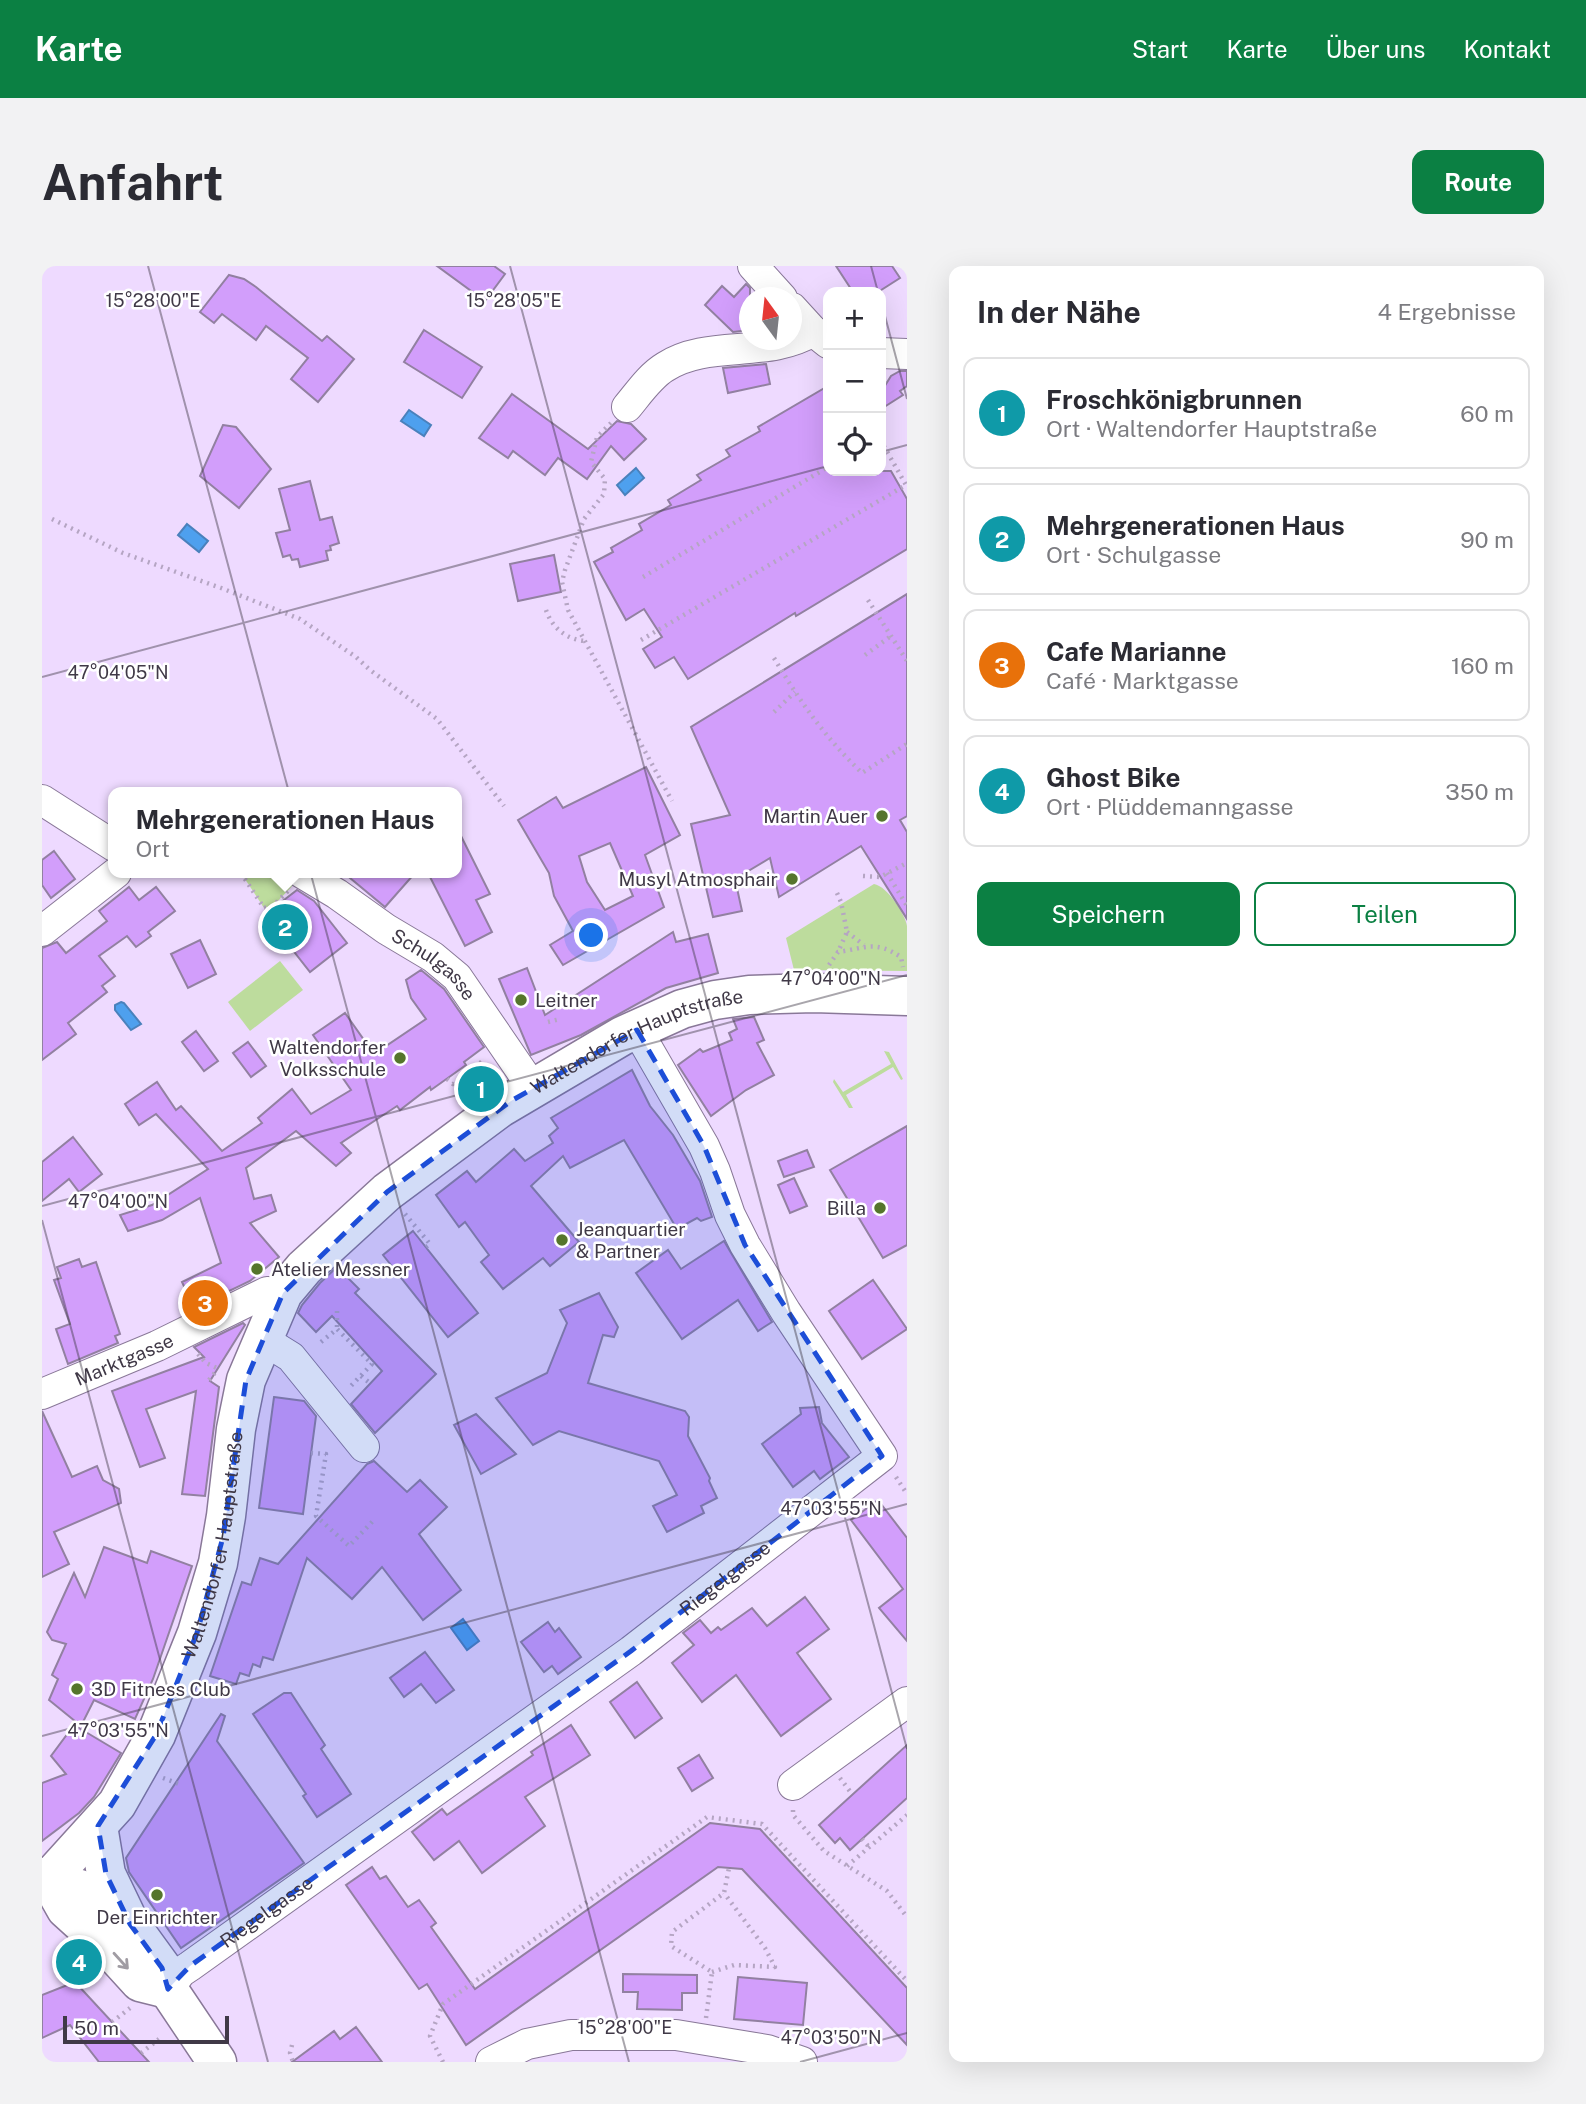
<!DOCTYPE html>
<html lang="de">
<head>
<meta charset="utf-8">
<style>
	:root { --surface:#fff; --page:#f2f2f3; --text:#2b2b33; --muted:#7c7c81; --line:#e1e1e2; --accent:#0b8043 }
	body { margin:0; font-family:"Public Sans",sans-serif; background:var(--page); color:var(--text) }
	.controls { position:absolute; right:21px; top:21px; display:grid; overflow:hidden; border-radius:14px; box-shadow:0 7px 28px #0002 }
	.controls button { width:63px; height:63px; display:grid; place-items:center; padding:0; border:0; border-bottom:2px solid var(--line); background:var(--surface); color:var(--text); font:35px sans-serif }
	.compass { position:absolute; left:697px; top:21px; width:63px; height:63px; border-radius:50%; background:var(--surface); box-shadow:0 7px 28px #0002; rotate:345deg }
	.scale { position:absolute; left:21px; bottom:18px; width:166px; box-sizing:border-box; padding-left:7px; border:4px solid #403947; border-top:0; font-size:19px; line-height:24px; white-space:nowrap; color:#403947; -webkit-text-stroke:5px #fff; paint-order:stroke }
	.you { position:absolute; left:550px; top:670px; width:24px; height:24px; margin:-18px; border:5px solid #fff; border-radius:50%; background:#1a73e8; box-shadow:0 0 0 10px #1a73e833 }
	.badge { display:grid; place-items:center; width:46px; height:46px; border-radius:50%; background:var(--accent); color:#fff; font-size:23px; font-weight:700 }
	.pin { position:absolute; translate:-50% -50%; border:4px solid #fff; box-shadow:0 2px 7px #0006 }
	.popup { position:absolute; left:66px; top:521px; width:354px; height:91px; box-sizing:border-box; display:grid; place-content:center; border-radius:14px; background:var(--surface); filter:drop-shadow(0 2px 5px #0005); font-size:23px; white-space:nowrap; color:var(--muted) }
	.popup b { font-size:26px; color:var(--text) }
	.popup::after { content:''; position:absolute; left:50%; top:100%; margin-left:-14px; border:14px solid transparent; border-top-color:var(--surface) }
	.list { margin:0; padding:0; list-style:none }
	h2 { display:flex; justify-content:space-between; align-items:center; height:91px; margin:0; padding:0 28px; font-size:30px }
	h2 small { font-size:23px; font-weight:400; color:var(--muted) }
	.list li { display:grid; grid-template-columns:46px 1fr auto; gap:21px; align-items:center; box-sizing:border-box; height:112px; margin:0 14px 14px; padding:0 14px; border:2px solid var(--line); border-radius:14px }
	.list b { display:block; font-size:26px; white-space:nowrap }
	.list p { margin:0; font-size:23px; white-space:nowrap; color:var(--muted) }
	.list em { font-size:23px; font-style:normal; color:var(--muted) }
	.actions { display:flex; gap:14px; padding:21px 28px }
	.actions a { flex:1; padding:16px 0; border:2px solid var(--accent); border-radius:14px; text-align:center; font-size:24px; color:var(--accent) }
	.actions .main { background:var(--accent); color:#fff }
	.icon { flex:none; width:38px; height:38px; fill:none; stroke:currentColor; stroke-width:2; stroke-linecap:round; stroke-linejoin:round }
	.map { position:relative; flex:none; width:865px; height:1796px; overflow:hidden; border-radius:14px }
	header { display:flex; align-items:center; gap:42px; box-sizing:border-box; height:98px; padding:0 35px; background:var(--accent); color:#fff }
	header strong { font-size:33px }
	nav { display:flex; gap:38px; margin-inline-start:auto; font-size:24px }
	.intro { display:flex; align-items:center; justify-content:space-between; box-sizing:border-box; height:168px; padding:0 42px }
	h1 { margin:0; font-size:49px }
	.button { padding:18px 32px; border-radius:14px; background:var(--accent); color:#fff; font-size:24px; font-weight:700 }
	main { display:flex; gap:42px; padding:0 42px }
	aside { flex:1; background:var(--surface); border-radius:14px; box-shadow:0 7px 28px #0002 }
	.map>svg:first-child { display:block }
</style>
</head>
<body>
<header>
<strong>Karte</strong>
<nav><a>Start</a><a>Karte</a><a>Über uns</a><a>Kontakt</a></nav>
</header>
<div class="intro"><h1>Anfahrt</h1><a class="button">Route</a></div>
<main>
<div class="map">
<svg width="865" height="1796" viewBox="0 0 865 1796">
	<rect width="100%" height="100%" fill="#eedaff"/>
	<!-- green -->
	<g fill="#bddc9d">
		<path d="M199,607H238L256,614L231,640L222,642Z"/>
		<path d="M832,618C845,620 863,648 865,660C865,675 865,690 865,705L752,704L744,672Z"/>
		<path d="M238,695L261,724L208,765L186,736Z"/>
		<path d="M842,785L847,786L861,813L859,814L851,801L804,829L811,842H807L791,816L792,813L801,826L849,798Z"/>
	</g>
	<!-- water -->
	<g fill="#4ea0ee" stroke="#4a81bc" stroke-width="2">
		<path d="M367,144L389,159L382,170L359,155Z"/>
		<path d="M594,202L602,212L583,229L575,219Z"/>
		<path d="M145,258L166,275L157,286L136,269Z"/>
		<path d="M79,736L82,737L99,758L89,764L73,744V739Z"/>
		<path d="M421,1353L437,1375L425,1384L409,1362Z"/>
	</g>
	<!-- building -->
	<g fill="#d29efb" stroke="#9280a1" stroke-width="2" fill-rule="evenodd">
		<path d="M395,0H452L463,8L443,35Z"/>
		<path d="M794,0H850L858,12L836,26H811Z"/>
		<path d="M187,9L202,13L214,21L280,75L285,70L312,93L276,136L249,113L266,92L224,60L214,74L180,48L172,57L158,46Z"/>
		<path d="M704,18L708,22V64L691,66L663,39L680,20L692,31Z"/>
		<path d="M382,64L440,101L420,132L362,96Z"/>
		<path d="M724,98L728,118L686,127L681,102Z"/>
		<path d="M858,105H865V120L858,125L861,129L839,143V126L849,110Z"/>
		<path d="M786,120V205H849L865,233V283L754,350L753,347L646,413L632,391L613,402L601,383L620,371L602,343L584,354L552,296L571,286L569,282L600,264L597,258L629,239L626,234L659,214L655,209L688,190L684,184L718,165L716,161Z"/>
		<path d="M470,128L546,183L575,155L589,158L604,173L582,194L569,180L545,213L516,192L503,209L471,185L466,192L437,172Z"/>
		<path d="M181,159L194,161L229,203L197,242L158,210Z"/>
		<path d="M268,215L278,254L290,251L297,277L288,280L289,284L284,285L286,294L258,301L256,293L250,294L248,289L241,291L234,267L248,264L237,223Z"/>
		<path d="M512,289L519,326L476,335L468,298Z"/>
		<path d="M865,328V550L858,554L865,566V653L819,580L737,631L728,592L693,613L700,645L671,651L649,558L688,549L649,461Z"/>
		<path d="M604,501L638,569L603,589L622,641L521,699L508,679L531,665L512,630L507,607L476,554L514,531L521,542ZM568,577L591,630L563,644L545,616L537,590Z"/>
		<path d="M415,562L448,628L434,634L450,666L423,680L386,607H415Z"/>
		<path d="M12,585L33,613L9,632L0,619V594Z"/>
		<path d="M302,607H373L343,641Z"/>
		<path d="M87,621L97,634L114,621L133,645L106,666L109,670L94,681L85,670L57,690L73,710L60,720L65,726L26,757L34,768L0,794V682L15,676L24,687L65,655L57,645Z"/>
		<path d="M255,624L272,635L305,677L268,706L242,673L239,676L220,651Z"/>
		<path d="M631,666L634,676L666,668L676,707L624,722L539,769L489,789L457,713L485,702L503,749Z"/>
		<path d="M158,674L174,708L146,722L129,688Z"/>
		<path d="M379,704L402,723L442,781L422,796L424,799L389,824L388,821L358,844L355,840L299,877L309,887L294,900L254,865L204,902L212,933L229,929L234,945L208,957L237,991L208,1015L152,1042L140,1016L179,997L158,932L120,954L86,965L78,949L110,939L166,903L114,848L97,859L83,838L115,816L134,844L139,840L180,885L220,857L216,852L250,823L269,848L309,824L271,769L303,747L332,788L384,753L369,732L364,714Z"/>
		<path d="M712,751L722,774L715,777L732,809L704,824L669,850L636,799L658,783L661,786L690,774L687,767L695,763L691,753Z"/>
		<path d="M154,765L176,795L162,805L140,776Z"/>
		<path d="M206,776L224,800L209,811L191,787Z"/>
		<path d="M590,804L608,840L631,869L658,915L670,951L659,955L655,952L635,963L582,874L528,902L521,890L489,920L537,976L508,1000L501,992L461,1023L439,996L447,989L423,956L417,961L394,929L425,905L434,916L472,883L483,895L511,877L507,870L516,862L509,852Z"/>
		<path d="M865,860V979L841,992L788,904Z"/>
		<path d="M31,871L60,908L37,926L27,913L0,935V896Z"/>
		<path d="M765,884L772,901L742,911L736,895Z"/>
		<path d="M752,912L765,940L748,947L736,919Z"/>
		<path d="M371,965L436,1047L406,1071L341,989Z"/>
		<path d="M682,975L730,1056L716,1065L696,1034L640,1073L594,1007L626,984L639,1003Z"/>
		<path d="M37,993L40,1001L54,996L78,1068L73,1070L76,1077L26,1098L14,1063L28,1058L12,1014L19,1012L15,1001Z"/>
		<path d="M295,1001L317,1023L313,1027L394,1108L333,1167L309,1138L340,1105L290,1050L274,1066L256,1047L260,1039L278,1017Z"/>
		<path d="M831,1014L865,1063L820,1093L787,1045Z"/>
		<path d="M557,1027L576,1061L572,1071L561,1069L546,1117L643,1145L647,1151L646,1170L668,1212L667,1215L675,1232L659,1240L662,1247L625,1266L611,1240L635,1229L617,1195L517,1165L491,1179L454,1132L505,1107L525,1057L518,1044Z"/>
		<path d="M201,1057L203,1059L168,1115L177,1121L163,1230L140,1228L154,1125L104,1143L123,1192L98,1201L70,1125L162,1091L152,1081Z"/>
		<path d="M232,1131L262,1135L274,1150L261,1248L217,1242Z"/>
		<path d="M777,1141L780,1157L807,1191L778,1213L772,1205L751,1221L720,1178L759,1148L758,1142Z"/>
		<path d="M0,1145L30,1211L55,1200L61,1214L77,1223L79,1237L12,1266L27,1298L0,1311Z"/>
		<path d="M434,1148L474,1188L439,1208L412,1159Z"/>
		<path d="M332,1195L365,1226L378,1214L405,1241L377,1268L419,1324L381,1354L340,1301L310,1333L265,1292L231,1394L221,1391L218,1401L211,1398L207,1410L198,1407L194,1418L168,1410L200,1316L209,1319L218,1292L236,1298L325,1198Z"/>
		<path d="M836,1234L865,1272V1375L837,1342L861,1323L809,1254Z"/>
		<path d="M62,1281L105,1297L109,1285L150,1300L111,1413L93,1453L52,1434L39,1460L7,1434L16,1413L10,1409L24,1378L10,1374L5,1366L32,1307L43,1331Z"/>
		<path d="M763,1331L787,1363L755,1387L789,1433L739,1470L694,1409L660,1436L630,1397L652,1379L641,1367L658,1354L669,1367L676,1361L679,1364L710,1342L725,1360Z"/>
		<path d="M506,1356L513,1366L517,1362L539,1391L516,1408L510,1400L502,1406L479,1376Z"/>
		<path d="M383,1386L412,1424L394,1437L379,1418L362,1431L348,1412Z"/>
		<path d="M595,1416L620,1452L593,1472L568,1436Z"/>
		<path d="M242,1427H249L283,1479L279,1483L309,1528L275,1551L261,1530L264,1528L211,1448Z"/>
		<path d="M179,1448L183,1450L175,1475L262,1597L139,1682L87,1606L84,1592Z"/>
		<path d="M32,1459L79,1487L52,1531L37,1547L0,1575V1517L24,1508L9,1490Z"/>
		<path d="M529,1459L548,1489L483,1531L503,1560L440,1607L417,1575L392,1594L370,1566L400,1543L405,1549L491,1489L489,1486Z"/>
		<path d="M865,1479V1532L808,1584L798,1572L793,1577L777,1559Z"/>
		<path d="M657,1489L671,1512L650,1525L636,1502Z"/>
		<path d="M668,1557L718,1563L865,1722V1779L700,1603L676,1601L424,1779L385,1718L377,1723L304,1619L330,1601L338,1613L344,1610L366,1641L377,1634L394,1657L389,1661L433,1723Z"/>
		<path d="M581,1708L655,1709V1727H640V1744L595,1743L596,1726H581Z"/>
		<path d="M696,1711L765,1717L761,1759L692,1753Z"/>
		<path d="M33,1716L107,1796H57L28,1759L0,1772V1729Z"/>
		<path d="M314,1761L340,1796H250L292,1765L298,1773Z"/>
	</g>
	<g fill="none" stroke-linecap="round" stroke-linejoin="round">
		<!-- minor casing -->
		<g stroke="#897898" stroke-width="32">
			<g id="minor">
				<path d="M711,0L740,32"/>
				<path d="M750,42L771,65L786,77"/>
				<path d="M839,87L865,88"/>
				<path d="M585,141C596,128 608,110 623,101C666,73 726,93 771,65"/>
				<path d="M0,534L72,580"/>
				<path id="s1" d="M260,607L295,628L344,663L391,691L415,711L491,822"/>
				<path d="M0,665L74,607"/>
				<path d="M220,1073L249,1091L322,1181"/>
				<path id="s2" d="M0,1128L115,1080L225,1026L241,1027"/>
				<path d="M751,1519L865,1436"/>
				<path id="s3" d="M126,1723L139,1706L148,1700L589,1385L840,1190L744,1046L703,979L688,949L673,905L662,880L595,764"/>
				<path d="M449,1796L485,1778L529,1769H634L725,1784L760,1796"/>
			</g>
		</g>
		<!-- major casing -->
		<g stroke="#897898" stroke-width="41">
			<g id="major">
				<path d="M56,1560L64,1608L86,1654"/>
				<path d="M0,1611L38,1623L88,1658L120,1702L126,1723L175,1796"/>
				<path id="s4" d="M7,1613L75,1538L114,1469L155,1367L176,1297L184,1250L194,1163L204,1114L241,1027L262,1002L345,926L458,842L580,770L640,743L673,734L707,729L772,727L865,730"/>
				<path d="M8,1615L24,1643L67,1682L98,1716L126,1723"/>
			</g>
		</g>
		<!-- path -->
		<g stroke="#b5a5c3" stroke-width="4.5" stroke-dasharray="2 5" stroke-linecap="butt">
			<path d="M839,123L844,112"/>
			<path d="M569,157L555,171L549,196L563,213L562,228L542,253L523,304L520,316L526,344L630,535"/>
			<path d="M10,253L81,287L179,322L258,353L314,391L328,404L395,453L462,540"/>
			<path d="M601,311L786,201"/>
			<path d="M826,334L865,395"/>
			<path d="M504,344C510,362 525,374 544,375"/>
			<path d="M599,374L864,219L839,175"/>
			<path d="M823,389L849,370"/>
			<path d="M732,392C759,437 782,470 820,507L865,478"/>
			<path d="M732,446L753,426"/>
			<path d="M199,607L222,642L231,640L246,625"/>
			<path d="M845,607L865,640"/>
			<path d="M821,610L838,611L865,597"/>
			<path d="M795,627L799,636L805,666L796,686"/>
			<path d="M805,666L822,679"/>
			<path d="M787,699L796,686C824,682 833,674 859,691L861,701"/>
			<path d="M506,756L518,753"/>
			<path d="M405,813L411,818L443,793"/>
			<path d="M363,948L388,978L384,981"/>
			<path d="M295,1045V1063"/>
			<path d="M279,1076L295,1063L330,1098L306,1123"/>
			<path d="M156,1088L164,1097L177,1103"/>
			<path d="M319,1110L329,1118"/>
			<path d="M167,1114L175,1104"/>
			<path d="M269,1187L284,1188L274,1250L307,1280L331,1255"/>
			<path d="M854,1211L865,1228"/>
			<path d="M121,1512L140,1519"/>
			<path d="M798,1512L810,1528"/>
			<path d="M751,1544V1549L782,1585L845,1625L865,1651"/>
			<path d="M820,1573L827,1581"/>
			<path d="M805,1600L865,1549"/>
			<path d="M670,1706L692,1699L733,1701L723,1682L682,1627"/>
			<path d="M664,1752L670,1706L629,1680L630,1666L682,1627L687,1602"/>
			<path d="M70,1756L88,1742"/>
			<path d="M250,1779L248,1787L251,1796"/>
			<path d="M99,1787L117,1773"/>
			<path d="M401,1796L388,1770L401,1738L665,1551L720,1558L865,1715"/>
		</g>
		<!-- minor -->
		<use href="#minor" stroke="#fff" stroke-width="30"/>
		<!-- major -->
		<use href="#major" stroke="#fff" stroke-width="38"/>
	</g>
	<!-- one-way arrows -->
	<defs><path id="oneway-shaft" d="M-6 0H5M1.5-3L5.5 0L1.5 3" fill="none" stroke-width="1.6" stroke-linecap="round" stroke-linejoin="round" transform="scale(1.75)"/></defs>
	<use stroke="#a09ca3" href="#oneway-shaft" transform="translate(79 1695) rotate(48)"/>
	<!-- marked area -->
	<path fill="#1d4ed8" fill-opacity="0.2" stroke="#1d4ed8" stroke-width="5" stroke-dasharray="14 9" stroke-linejoin="round" d="M595,764L662,880L703,979L840,1190L589,1385L148,1700L126,1723L120,1702L88,1658L64,1608L56,1560L114,1469L155,1367L181,1271L204,1114L241,1027L345,926L469,835Z"/>
	<!-- ticks -->
	<path fill="none" stroke="#403947" stroke-width="2" stroke-opacity="0.45" d="M106,0L587,1796M468,0L865,1483M829,0L836,26M839,35L865,133M839,186L865,179M0,411L786,200M0,940L865,709M0,954L226,1796M0,1470L865,1238M758,1796L865,1767"/>
	<!-- markers -->
	<g fill="#55752c" stroke="#fff" stroke-width="2.5">
		<circle cx="840" cy="550" r="7"/>
		<circle cx="750" cy="613" r="7"/>
		<circle cx="479" cy="734" r="7"/>
		<circle cx="358" cy="792" r="7"/>
		<circle cx="838" cy="942" r="7"/>
		<circle cx="520" cy="974" r="7"/>
		<circle cx="215" cy="1003" r="7"/>
		<circle cx="35" cy="1423" r="7"/>
		<circle cx="115" cy="1629" r="7"/>
	</g>
	<g text-anchor="middle" stroke-width="5" stroke-linejoin="round" paint-order="stroke">
		<!-- poi labels -->
		<g font-size="19" fill="#403947" stroke="#fff" text-anchor="end">
			<text x="826" y="557">Martin Auer</text>
			<text x="736" y="620">Musyl Atmosphair</text>
			<text x="493" y="741" text-anchor="start">Leitner</text>
			<text x="344" y="788">Waltendorfer<tspan x="344" dy="22">Volksschule</tspan></text>
			<text x="824" y="949">Billa</text>
			<text x="534" y="970" text-anchor="start">Jeanquartier<tspan x="534" dy="22">&amp; Partner</tspan></text>
			<text x="229" y="1010" text-anchor="start">Atelier Messner</text>
			<text x="49" y="1430" text-anchor="start">3D Fitness Club</text>
			<text x="115" y="1658" text-anchor="middle">Der Einrichter</text>
		</g>
		<!-- street labels -->
		<g font-size="19" fill="#403947" stroke="#fff">
			<text dy="7" stroke="none"><textPath href="#s1" startOffset="161">Schulgasse</textPath></text>
			<text dy="7" stroke="none"><textPath href="#s4" startOffset="1083">Waltendorfer Hauptstraße</textPath></text>
			<text dy="7" stroke="none"><textPath href="#s2" startOffset="89">Marktgasse</textPath></text>
			<text dy="7" stroke="none"><textPath href="#s4" startOffset="380">Waltendorfer Hauptstraße</textPath></text>
			<text dy="7" stroke="none"><textPath href="#s3" startOffset="693">Riegelgasse</textPath></text>
			<text dy="7" stroke="none"><textPath href="#s3" startOffset="126">Riegelgasse</textPath></text>
		</g>
	</g>
	<g font-size="18" text-anchor="middle" fill="#403947" stroke="#fff" stroke-width="5" stroke-linejoin="round" paint-order="stroke">
		<text x="111" y="41">15°28'00"E</text>
		<text x="472" y="41">15°28'05"E</text>
		<text x="76" y="413">47°04'05"N</text>
		<text x="789" y="719">47°04'00"N</text>
		<text x="76" y="942">47°04'00"N</text>
		<text x="789" y="1249">47°03'55"N</text>
		<text x="76" y="1471">47°03'55"N</text>
		<text x="583" y="1768">15°28'00"E</text>
		<text x="789" y="1778">47°03'50"N</text>
	</g>
</svg>
<div class="controls">
<button>+</button>
<button>−</button>
<button><svg class="icon" aria-label="locate" viewBox="0 0 24 24"><circle cx="12" cy="12" r="6"/><path d="M12 2v4M12 18v4M2 12h4M18 12h4"/></svg></button>
</div>
<svg class="compass" viewBox="-18 -18 36 36"><path d="M0-13l5 13h-10z" fill="#e53935"/><path d="M0 13l5-13h-10z" fill="#7c7c81"/></svg>
<div class="scale">50 m</div>
<div class="you"></div>
<div class="pin badge" style="left:439px;top:823px;background:#0f9aa8">1</div>
<div class="pin badge" style="left:243px;top:661px;background:#0f9aa8">2</div>
<div class="popup"><b>Mehrgenerationen Haus</b>Ort</div>
<div class="pin badge" style="left:163px;top:1037px;background:#e8710a">3</div>
<div class="pin badge" style="left:37px;top:1696px;background:#0f9aa8">4</div>
</div>
<aside>
<h2>In der Nähe<small>4 Ergebnisse</small></h2>
<ul class="list">
<li><span class="badge" style="background:#0f9aa8">1</span><div><b>Froschkönigbrunnen</b><p>Ort · Waltendorfer Hauptstraße</p></div><em>60 m</em></li>
<li><span class="badge" style="background:#0f9aa8">2</span><div><b>Mehrgenerationen Haus</b><p>Ort · Schulgasse</p></div><em>90 m</em></li>
<li><span class="badge" style="background:#e8710a">3</span><div><b>Cafe Marianne</b><p>Café · Marktgasse</p></div><em>160 m</em></li>
<li><span class="badge" style="background:#0f9aa8">4</span><div><b>Ghost Bike</b><p>Ort · Plüddemanngasse</p></div><em>350 m</em></li>
</ul>
<div class="actions"><a class="main">Speichern</a><a>Teilen</a></div>
</aside>
</main>
</body>
</html>
